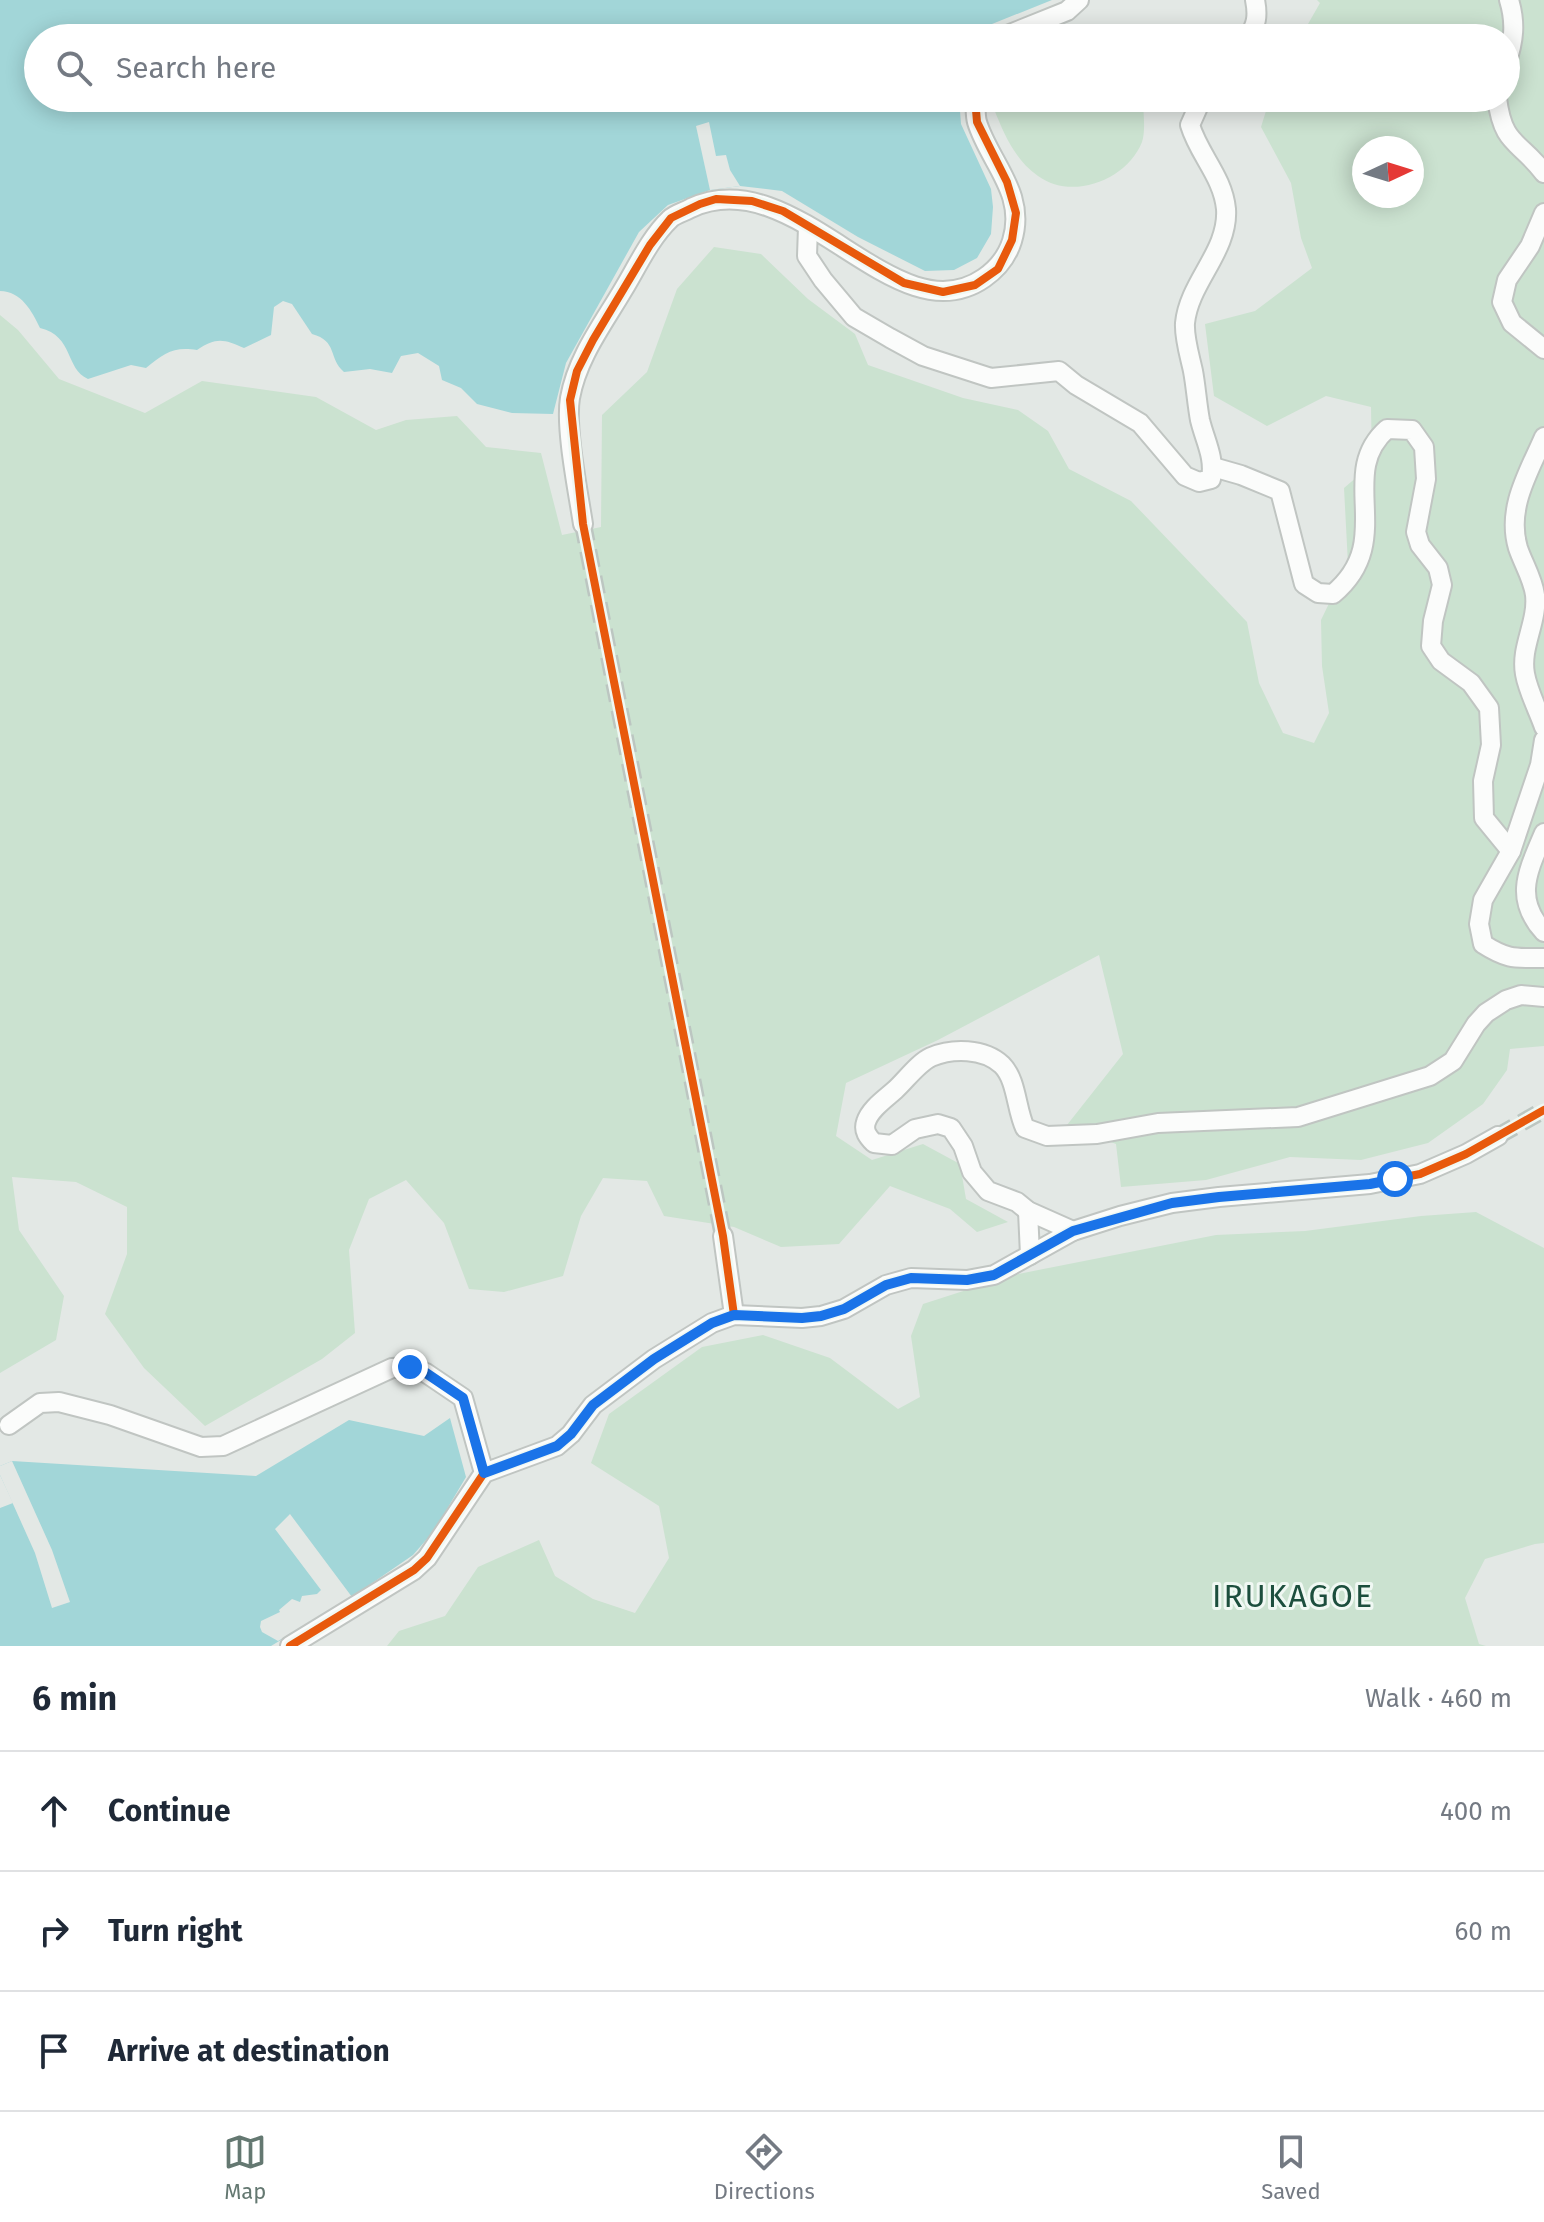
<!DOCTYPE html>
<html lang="en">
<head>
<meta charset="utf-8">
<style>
	:root { --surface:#fff; --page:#f2f2f3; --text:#1f2937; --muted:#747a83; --line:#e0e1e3; --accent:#647871 }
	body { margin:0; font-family:"Fira Sans",sans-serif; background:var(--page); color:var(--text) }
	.compass { position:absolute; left:1352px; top:136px; width:72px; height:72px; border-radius:50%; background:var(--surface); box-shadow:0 4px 20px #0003; rotate:86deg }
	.stop { position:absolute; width:24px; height:24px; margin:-18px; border:6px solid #1a73e8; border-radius:50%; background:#fff }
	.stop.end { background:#1a73e8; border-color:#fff; box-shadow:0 2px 8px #0008 }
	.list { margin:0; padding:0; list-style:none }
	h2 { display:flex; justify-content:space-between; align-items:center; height:104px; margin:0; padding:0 32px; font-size:34px }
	h2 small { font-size:26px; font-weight:400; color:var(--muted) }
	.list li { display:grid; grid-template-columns:52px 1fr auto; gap:24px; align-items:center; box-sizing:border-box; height:120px; padding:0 32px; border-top:2px solid var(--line) }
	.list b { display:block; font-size:30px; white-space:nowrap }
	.list em { font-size:26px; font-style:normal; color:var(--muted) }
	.icon { flex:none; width:44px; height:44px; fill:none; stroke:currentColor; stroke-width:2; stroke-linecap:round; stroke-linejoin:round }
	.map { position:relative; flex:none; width:1544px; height:1646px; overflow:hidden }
	.search { position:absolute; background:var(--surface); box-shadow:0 4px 20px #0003; left:24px; right:24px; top:24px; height:88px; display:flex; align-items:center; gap:20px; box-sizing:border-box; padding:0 28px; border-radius:44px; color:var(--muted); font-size:30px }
	.sheet { height:464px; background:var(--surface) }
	nav { display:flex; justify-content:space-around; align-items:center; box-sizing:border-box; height:112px; border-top:2px solid var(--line); background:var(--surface); font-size:22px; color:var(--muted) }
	nav a { display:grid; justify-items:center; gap:4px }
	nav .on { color:var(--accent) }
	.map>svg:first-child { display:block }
</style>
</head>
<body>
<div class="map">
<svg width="1544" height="1646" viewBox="0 0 1544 1646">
	<rect width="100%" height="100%" fill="#e3e8e5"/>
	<!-- green -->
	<g fill="#cbe2d0" fill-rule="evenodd">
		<path d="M1317,0H1544V1046L1510,1049L1507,1070L1483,1104L1428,1143L1361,1160L1290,1157L1206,1180L1121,1187L1116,1144L1067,1125L1123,1054L1099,955L938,1040L846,1083L836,1136L872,1160L923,1144L960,1164L966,1199L1008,1222L977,1232L950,1209L890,1186L839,1244L781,1247L734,1227L664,1216L647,1181L603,1178L581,1216L563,1276L504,1292L469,1289L444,1223L406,1180L369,1199L349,1250L355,1333L322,1359L205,1426L144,1368L105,1314L127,1254V1207L76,1182L12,1177L19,1230L64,1296L56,1340L0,1373V315L18,330L59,379L145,413L202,381L316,397L376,430L406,420L457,416L486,447L541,453L562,535L601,527L602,415L647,372L677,289L714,247L761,254L808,299L855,334L868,365L963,398L1018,410L1048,431L1069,469L1131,501L1247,622L1259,683L1283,733L1314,743L1329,713L1322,666L1321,620L1348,564L1344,488L1372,464L1371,407L1326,396L1267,426L1214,396L1205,324L1255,311L1312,268L1301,238L1291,183L1261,127L1270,98H1506V38H1300L1320,3ZM1364,148H1412V196H1364Z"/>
		<path d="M1018,98H1143C1143,111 1146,130 1142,142C1127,180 1072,201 1038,176C1015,160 1004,134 994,109Z"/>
		<path d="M1476,1212L1544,1248V1543L1535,1544L1485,1559L1465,1598L1479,1644L1486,1646H387L399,1631L445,1616L478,1567L539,1540L555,1576L593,1599L635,1613L669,1558L659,1506L591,1463L609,1414L702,1347L763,1335L830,1358L898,1409L920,1397L911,1336L923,1304L1013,1275L1216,1235L1305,1231L1421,1216Z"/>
	</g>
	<!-- water -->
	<g fill="#a2d6d8">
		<path d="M0,0H1052L992,24L980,38H38V98H959L961,124L991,189L993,207L991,234L977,258L954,270L925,271L858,237L782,191L740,186L710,190L668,205L639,232L566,363L553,414L512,413L477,404L461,388L442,380L439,366L418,353L401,356L392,373L370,369L344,372C328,358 338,341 312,334L292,304L283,301L274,307L271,335L244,348C224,339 216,337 197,350C174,346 164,353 146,368L131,365L88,379C65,369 74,336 40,328C32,311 21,291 0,291Z"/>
		<path d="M450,1418L466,1477L434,1531L413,1555L352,1597L271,1646H0V1508L13,1503L0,1475V1466L12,1461L256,1476L349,1420L424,1436Z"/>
	</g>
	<!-- pier -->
	<g fill="#e3e8e5">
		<path d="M709,122L716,156L726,155L730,170L740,186L710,190L696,126Z"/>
		<path d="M12,1461L52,1550L70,1602L52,1608L35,1553L0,1475V1466Z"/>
		<path d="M290,1514L352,1597L278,1641L262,1632L260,1627L261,1621L280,1612L279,1610L292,1599L300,1602L302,1596L317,1594L321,1590L275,1529Z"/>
	</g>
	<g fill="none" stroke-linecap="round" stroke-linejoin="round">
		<!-- minor-tunnel -->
		<g stroke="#bcc6c1" stroke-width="18" stroke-dasharray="18 9" stroke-linecap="butt">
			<path d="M583,524L723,1236"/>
			<path d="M1498,1136L1544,1110"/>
		</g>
		<!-- minor casing -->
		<g stroke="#c0c5c2" stroke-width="22">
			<g id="minor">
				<path d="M1000,38L1067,11L1079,0"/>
				<path d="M1247,38C1257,26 1258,15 1255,0"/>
				<path d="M1506,64C1514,41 1516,23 1509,0"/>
				<path d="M1497,98C1503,146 1519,140 1544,173"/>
				<path d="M1544,213L1530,246L1507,280L1502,302L1512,323L1544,349"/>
				<path d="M808,227L807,256L823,280L854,317L890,338L923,356L991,378L1059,371L1076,385L1140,423L1185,476L1199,482L1211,479C1215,457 1205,441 1200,420C1197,404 1196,387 1193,371C1190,357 1184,338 1185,323C1189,282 1229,251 1226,209C1223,177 1199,155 1190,125L1202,98"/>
				<path d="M1544,437C1529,472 1506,508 1518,548C1523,563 1533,579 1535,595C1538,622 1520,647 1525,674C1528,691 1538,710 1544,727"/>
				<path d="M1213,467L1241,475L1280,491L1304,584L1318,593L1333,594C1398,540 1335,475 1387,429L1412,430L1424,447L1426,479L1416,532L1420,545L1438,568L1442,585L1433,621L1431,646L1441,661L1471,683L1489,708L1491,745L1483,781L1484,818L1511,851"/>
				<path d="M583,524C578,491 565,428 570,398C577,358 603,324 623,290C637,267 650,238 670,219C675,214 684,212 691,208C797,159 895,340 984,278C997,269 1007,257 1012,241C1027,193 989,162 977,122C975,115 976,106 975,98"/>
				<path d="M1544,740L1540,765L1511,851L1483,900L1479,924L1483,944C1508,960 1515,958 1544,958"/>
				<path d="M1544,833C1528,871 1513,898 1544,932"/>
				<path d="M1028,1211L1030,1255"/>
				<path d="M1073,1231L1028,1211L1017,1202L988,1191L972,1172L963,1146L951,1128L938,1124L915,1129L892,1145L874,1143C868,1137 863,1131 866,1122C870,1109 885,1099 895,1090C906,1080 918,1063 931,1057C952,1048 984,1048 1002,1065C1017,1080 1016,1109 1025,1128L1047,1136L1097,1134L1158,1123L1298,1117L1430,1076L1453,1061L1476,1024L1486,1013L1506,1000L1521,995L1544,997"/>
				<path d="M723,1236L734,1315"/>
				<path d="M9,1425L40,1403L59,1402L110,1415L201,1447L223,1446L392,1368L410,1367L426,1373L463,1398L484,1473"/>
				<path d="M290,1646L414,1570L427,1558L484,1473L557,1446L571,1434L593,1405L654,1359L712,1323L734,1315L802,1318L821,1316L844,1309L886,1285L911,1278L967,1280L994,1275L1073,1231L1120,1216L1172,1203L1219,1197L1370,1184L1420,1174L1466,1154L1498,1136"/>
			</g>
		</g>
		<!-- minor -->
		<use href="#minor" stroke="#fbfcfb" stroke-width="18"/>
		<!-- cycleway casing -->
		<g stroke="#f0f8f3" stroke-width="13">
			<g id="cycleway">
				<path d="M734,1315L723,1236L583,524L570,400L577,371L593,340L650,245L671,218L700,204L716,199L752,201L783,211L904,283L943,292L975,285L998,269L1012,240L1016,213L1007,182L977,122L975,98"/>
				<path d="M290,1646L414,1570L427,1558L484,1473L557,1446L571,1434L593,1405L654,1359L712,1323L734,1315L802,1318L821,1316L844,1309L886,1285L911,1278L967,1280L994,1275L1073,1231L1172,1203L1219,1197L1370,1184L1420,1174L1466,1154L1544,1110"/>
			</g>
		</g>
		<!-- cycleway -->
		<use href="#cycleway" stroke="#e8590c" stroke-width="8"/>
	</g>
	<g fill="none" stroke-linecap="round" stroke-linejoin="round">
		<!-- route -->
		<path stroke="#1a73e8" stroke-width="10" d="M410,1367L426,1373L463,1398L484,1473L557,1446L571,1434L593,1405L654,1359L712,1323L734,1315L802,1318L821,1316L844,1309L886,1285L911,1278L967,1280L994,1275L1073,1231L1172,1203L1219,1197L1370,1184L1395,1179"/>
	</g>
	<g text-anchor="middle" stroke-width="6" stroke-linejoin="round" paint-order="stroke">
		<!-- quarter labels -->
		<g font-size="32" letter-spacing="2" fill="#1c4e3d" stroke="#f0f8f3">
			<text x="1293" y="1607">IRUKAGOE</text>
		</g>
	</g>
</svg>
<svg class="compass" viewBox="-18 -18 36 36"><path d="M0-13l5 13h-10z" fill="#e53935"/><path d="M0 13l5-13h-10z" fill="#747a83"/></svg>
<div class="stop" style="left:1395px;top:1179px"></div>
<div class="stop end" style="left:410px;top:1367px"></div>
<div class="search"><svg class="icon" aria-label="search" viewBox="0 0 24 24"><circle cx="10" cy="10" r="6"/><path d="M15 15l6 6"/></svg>Search here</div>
</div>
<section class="sheet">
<h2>6 min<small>Walk · 460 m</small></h2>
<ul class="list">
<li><svg class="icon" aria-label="ahead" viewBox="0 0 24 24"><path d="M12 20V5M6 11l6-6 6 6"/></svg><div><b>Continue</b></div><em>400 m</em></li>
<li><svg class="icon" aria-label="right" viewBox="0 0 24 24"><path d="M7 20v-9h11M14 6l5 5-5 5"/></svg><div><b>Turn right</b></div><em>60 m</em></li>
<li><svg class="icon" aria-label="arrive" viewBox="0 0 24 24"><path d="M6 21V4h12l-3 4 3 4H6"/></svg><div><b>Arrive at destination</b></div></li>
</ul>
</section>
<nav>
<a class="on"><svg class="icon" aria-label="map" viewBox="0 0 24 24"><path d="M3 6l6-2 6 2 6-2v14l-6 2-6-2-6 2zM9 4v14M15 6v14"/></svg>Map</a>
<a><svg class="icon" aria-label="directions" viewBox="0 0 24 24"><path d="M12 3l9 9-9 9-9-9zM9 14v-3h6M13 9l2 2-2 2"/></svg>Directions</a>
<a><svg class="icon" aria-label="saved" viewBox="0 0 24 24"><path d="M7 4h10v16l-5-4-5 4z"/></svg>Saved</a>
</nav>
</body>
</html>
